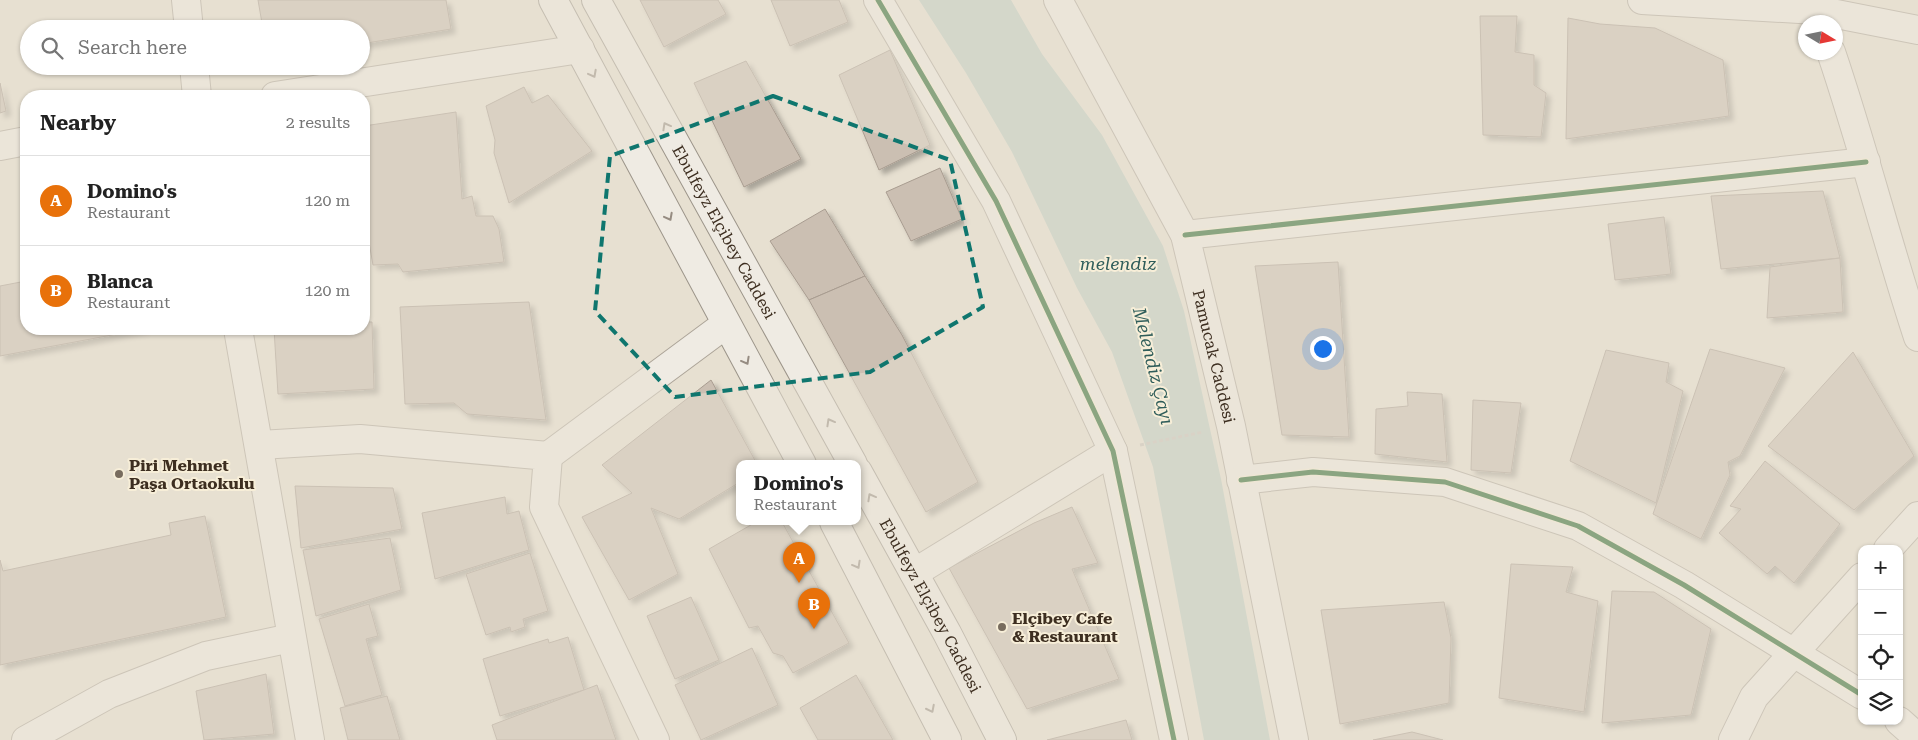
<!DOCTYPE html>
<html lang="en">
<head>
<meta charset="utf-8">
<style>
	:root { --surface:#fff; --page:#f6f6f6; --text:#222; --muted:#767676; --line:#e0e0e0; --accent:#786c5e }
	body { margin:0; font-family:"Roboto Serif",serif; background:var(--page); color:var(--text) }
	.controls { position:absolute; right:15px; bottom:15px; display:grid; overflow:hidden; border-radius:10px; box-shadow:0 1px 4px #0004 }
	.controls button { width:45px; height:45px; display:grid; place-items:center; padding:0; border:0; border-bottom:1px solid var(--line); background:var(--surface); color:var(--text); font:25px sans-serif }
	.compass { position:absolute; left:1798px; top:15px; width:45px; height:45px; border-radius:50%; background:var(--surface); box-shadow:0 1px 4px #0004; rotate:100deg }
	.you { position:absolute; left:1322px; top:348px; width:18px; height:18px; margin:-12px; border:4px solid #fff; border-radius:50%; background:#1a73e8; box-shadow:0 0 0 8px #1a73e833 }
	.badge { display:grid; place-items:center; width:32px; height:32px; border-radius:50%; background:var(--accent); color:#fff; font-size:16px; font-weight:700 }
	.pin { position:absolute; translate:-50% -41px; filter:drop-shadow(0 1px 2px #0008) }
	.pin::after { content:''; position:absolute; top:26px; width:18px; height:15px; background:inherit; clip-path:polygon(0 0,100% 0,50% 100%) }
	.popup { position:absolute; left:736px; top:460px; width:125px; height:65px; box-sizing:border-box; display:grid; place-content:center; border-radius:10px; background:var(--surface); filter:drop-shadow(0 1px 4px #0005); font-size:16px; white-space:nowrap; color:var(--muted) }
	.popup b { font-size:19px; color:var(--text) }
	.popup::after { content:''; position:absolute; left:50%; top:100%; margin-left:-10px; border:10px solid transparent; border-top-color:var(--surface) }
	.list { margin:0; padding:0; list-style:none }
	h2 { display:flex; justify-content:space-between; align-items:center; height:65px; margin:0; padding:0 20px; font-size:21px }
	h2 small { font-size:16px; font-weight:400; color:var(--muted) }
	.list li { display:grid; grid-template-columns:32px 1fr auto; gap:15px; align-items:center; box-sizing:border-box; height:90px; padding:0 20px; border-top:1px solid var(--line) }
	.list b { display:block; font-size:19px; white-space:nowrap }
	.list p { margin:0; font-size:16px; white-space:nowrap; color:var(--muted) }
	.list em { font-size:16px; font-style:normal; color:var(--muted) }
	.icon { flex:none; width:28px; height:28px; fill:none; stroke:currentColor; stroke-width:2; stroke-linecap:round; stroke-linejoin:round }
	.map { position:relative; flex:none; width:1918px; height:740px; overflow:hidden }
	.search { position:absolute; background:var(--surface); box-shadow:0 1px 4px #0004; left:20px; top:20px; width:350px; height:55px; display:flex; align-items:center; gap:12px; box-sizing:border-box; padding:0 18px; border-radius:28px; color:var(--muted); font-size:19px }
	.panel { position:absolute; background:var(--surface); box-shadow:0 1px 4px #0004; left:20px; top:90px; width:350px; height:245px; border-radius:20px }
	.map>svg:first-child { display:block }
</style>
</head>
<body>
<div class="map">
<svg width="1918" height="740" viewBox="0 0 1918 740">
	<defs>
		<filter id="shadow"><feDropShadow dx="4.5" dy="4.5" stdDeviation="2.5" flood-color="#0004"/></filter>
	</defs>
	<rect width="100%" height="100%" fill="#e7e0d1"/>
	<!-- water -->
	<path fill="#bcccc2" d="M919,0H1011L1042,54L1102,135L1163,246L1184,311L1221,479L1270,740H1204L1153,467L1112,352L1077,288L1012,152L966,73Z"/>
	<!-- building -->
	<g fill="#cbbfb2" stroke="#a89c90" filter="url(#shadow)">
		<path d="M258,0H446L451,29L361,44V29H263Z"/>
		<path d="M640,0H718L726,14L664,47Z"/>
		<path d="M771,0H839L848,22L790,46Z"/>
		<path d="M1480,16H1517L1515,52L1534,55V85L1546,93L1541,137L1483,135Z"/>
		<path d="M1568,18L1600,24L1655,28L1723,60L1729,116L1566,139Z"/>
		<path d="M890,50L930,145L879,170L839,75Z"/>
		<path d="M746,61L801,159L744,187L694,83Z"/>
		<path d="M0,83L6,111L0,113Z"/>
		<path d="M524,87L532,103L548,95L592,151L509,203L494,153L495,140L486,106Z"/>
		<path d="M456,112L462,199L472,196L476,216H493L499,229L504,262L403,272L398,264L373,265L364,214V126Z"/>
		<path d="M940,168L962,219L911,241L886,192Z"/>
		<path d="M1823,191L1840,258L1721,269L1711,196Z"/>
		<path d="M825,209L865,276L809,300L770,241Z"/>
		<path d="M1664,217L1671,274L1615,280L1608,224Z"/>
		<path d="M1840,258L1843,312L1767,318L1770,267Z"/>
		<path d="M1338,262L1349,437L1282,435L1255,266Z"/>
		<path d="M865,276L902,335L978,482L926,512L809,300Z"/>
		<path d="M26,281V329H144L0,356V286Z"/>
		<path d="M529,302L546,420L467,414L454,403L405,404L400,307Z"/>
		<path d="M364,322H372L374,389L278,394L274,329H364Z"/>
		<path d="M1710,349L1785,368L1740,456L1728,462L1730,475L1701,539L1653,514Z"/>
		<path d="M1606,350L1669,363L1666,382L1683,391L1656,503L1570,461Z"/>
		<path d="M1853,352L1914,456L1854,510L1768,446Z"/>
		<path d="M711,380L757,464H740V482L679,519L651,508L678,574L629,600L582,517L632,493L602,465Z"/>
		<path d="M1407,392L1442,394L1447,462L1375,454L1376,409L1408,406Z"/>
		<path d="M1473,400L1521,403L1511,473L1471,470Z"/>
		<path d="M1765,461L1840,524L1794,583L1775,566L1767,574L1719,533L1741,509L1730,506Z"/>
		<path d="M295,486L393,488L402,529L301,548Z"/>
		<path d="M505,497L507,514L519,511L529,550L435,579L422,513Z"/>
		<path d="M1072,507L1098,563L1072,569L1119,679L1027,709L949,568L1034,523Z"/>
		<path d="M205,516L226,617L0,665V560L3,571L171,535L169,523Z"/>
		<path d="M756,522H782L849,643L793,673L783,656L773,653L758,626L749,628L709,549Z"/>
		<path d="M390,538L401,590L316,616L303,550Z"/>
		<path d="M530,553L548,611L523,619L525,627L511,632L510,627L486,635L466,574Z"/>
		<path d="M1511,564L1573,567L1566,592L1598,601L1584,712L1499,698Z"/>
		<path d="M1612,591L1654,592L1711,629L1691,715L1602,723Z"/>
		<path d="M691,597L719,660L675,679L647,616Z"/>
		<path d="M1444,602L1451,638L1449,703L1340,724L1321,610Z"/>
		<path d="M369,604L378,636L366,639L382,695L345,706L319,619Z"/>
		<path d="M568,637L584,690L500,716L483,659L548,639L549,643Z"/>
		<path d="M752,648L778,705L701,740L675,685Z"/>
		<path d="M266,674L274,734L204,740L196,691Z"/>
		<path d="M856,675L893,740H818L800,708Z"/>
		<path d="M597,685L616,740H497L492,725Z"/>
		<path d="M387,696L400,740H348L340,708Z"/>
		<path d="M1126,720L1132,740H1047Z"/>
		<path d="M1412,732L1443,740H1373Z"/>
	</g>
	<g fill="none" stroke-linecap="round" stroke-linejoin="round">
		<!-- street casing -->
		<g stroke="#ada599" stroke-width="30">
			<g id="street">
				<path d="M186,0L189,29"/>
				<path d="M878,0L996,201L1113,451L1174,740"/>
				<path id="s1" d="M1058,0L1185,235L1231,426L1294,740"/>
				<path d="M1642,0L1816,10L1918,30"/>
				<path d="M1831,52C1863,146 1887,243 1918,337"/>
				<path d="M194,66L197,96"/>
				<path d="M275,96L580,49"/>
				<path d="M0,146L26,141"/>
				<path d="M1185,235L1866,162"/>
				<path d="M238,329L310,740"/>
				<path d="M260,445L360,439L548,456L544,507L655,740"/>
				<path d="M548,456L726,324"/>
				<path d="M1241,480L1313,472L1445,482L1578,526L1684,585L1862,695"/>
				<path d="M1888,549L1918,516"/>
				<path d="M914,573L1113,451"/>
				<path d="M1899,721L1918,738"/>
				<path d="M26,740L109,694L206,656L291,638"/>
				<path d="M1733,740L1754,697L1862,577"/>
			</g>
		</g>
		<!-- secondary casing -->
		<g stroke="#9c958a" stroke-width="30">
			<g id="secondary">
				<path d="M553,0L802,464"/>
				<path id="s2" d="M596,0L853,464"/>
				<path id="s3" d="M858,472L947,633L1002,740"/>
				<path d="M834,522L947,740"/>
			</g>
		</g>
		<!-- path -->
		<path stroke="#c8c2b9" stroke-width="3" stroke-dasharray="4 2.5" stroke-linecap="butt" d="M1140,445L1203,432"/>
		<!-- street -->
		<use href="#street" stroke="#efebe3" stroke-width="28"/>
		<!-- secondary -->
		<use href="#secondary" stroke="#efebe3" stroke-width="28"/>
		<!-- cycleway casing -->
		<g stroke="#f7eed8" stroke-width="8">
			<g id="cycleway">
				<path d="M878,0L996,201L1113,451L1174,740"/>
				<path d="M1185,235L1866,162"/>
				<path d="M1241,480L1313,472L1445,482L1578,526L1684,585L1862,695"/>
			</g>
		</g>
		<!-- cycleway -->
		<use href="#cycleway" stroke="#1b5e20" stroke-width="5"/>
	</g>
	<!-- one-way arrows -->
	<defs><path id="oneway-chevron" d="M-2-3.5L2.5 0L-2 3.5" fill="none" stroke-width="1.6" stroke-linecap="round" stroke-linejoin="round" transform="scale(1.25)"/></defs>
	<g stroke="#968c82">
		<use href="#oneway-chevron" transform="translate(593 74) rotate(62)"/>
		<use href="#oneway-chevron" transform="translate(666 126) rotate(-119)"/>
		<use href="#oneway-chevron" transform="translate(669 217) rotate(62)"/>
		<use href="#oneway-chevron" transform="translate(746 361) rotate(61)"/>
		<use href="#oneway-chevron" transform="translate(830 422) rotate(-119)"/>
		<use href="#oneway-chevron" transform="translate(871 497) rotate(-119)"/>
		<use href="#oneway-chevron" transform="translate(857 565) rotate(61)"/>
		<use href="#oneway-chevron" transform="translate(931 709) rotate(63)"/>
	</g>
	<!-- marked area -->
	<path d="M0 0H1918V740H0ZM773,96L950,160L983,307L870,372L675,397L595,311L610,156Z" fill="#e7e0d1" fill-opacity=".55" fill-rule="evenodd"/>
	<path fill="none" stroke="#0f766e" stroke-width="4" stroke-dasharray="10 6" stroke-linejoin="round" d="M773,96L950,160L983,307L870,372L675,397L595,311L610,156Z"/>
	<!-- markers -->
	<g fill="#786c5e" stroke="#f7eed8" stroke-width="2">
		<circle cx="119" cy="474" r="5"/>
		<circle cx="1002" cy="627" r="5"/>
	</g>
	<g text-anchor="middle" stroke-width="4" stroke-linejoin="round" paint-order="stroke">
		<!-- street labels -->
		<g font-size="16" fill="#3d2e20" stroke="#f7eed8">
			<text dy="6" stroke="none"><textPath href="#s2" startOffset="265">Ebulfeyz Elçibey Caddesi</textPath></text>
			<text dy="6" stroke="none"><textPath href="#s1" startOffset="392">Pamucak Caddesi</textPath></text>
			<text dy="6" stroke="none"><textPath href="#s3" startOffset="152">Ebulfeyz Elçibey Caddesi</textPath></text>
		</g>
		<!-- poi labels -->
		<g font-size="16" font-weight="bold" fill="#3d2e20" stroke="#f7eed8" text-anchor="start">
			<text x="129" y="471">Piri Mehmet<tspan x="129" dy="18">Paşa Ortaokulu</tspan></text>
			<text x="1012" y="624">Elçibey Cafe<tspan x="1012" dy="18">&amp; Restaurant</tspan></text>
		</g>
		<!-- water labels -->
		<g font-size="18" font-style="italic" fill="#2f5d5a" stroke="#f7eed8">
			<text x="1118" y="270">melendiz</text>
			<text transform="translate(1153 366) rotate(76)" y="6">Melendiz Çayı</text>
		</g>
	</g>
</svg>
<div class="controls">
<button>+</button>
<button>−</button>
<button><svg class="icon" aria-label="locate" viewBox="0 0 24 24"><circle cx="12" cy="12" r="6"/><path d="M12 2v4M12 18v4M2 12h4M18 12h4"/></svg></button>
<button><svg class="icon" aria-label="layers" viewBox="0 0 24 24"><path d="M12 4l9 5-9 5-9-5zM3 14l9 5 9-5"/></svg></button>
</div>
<svg class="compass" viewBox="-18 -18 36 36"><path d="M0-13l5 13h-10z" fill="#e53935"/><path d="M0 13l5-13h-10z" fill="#767676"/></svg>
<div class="you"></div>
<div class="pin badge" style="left:799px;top:583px;background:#e8710a">A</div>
<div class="popup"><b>Domino's</b>Restaurant</div>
<div class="pin badge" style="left:814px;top:629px;background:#e8710a">B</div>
<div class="search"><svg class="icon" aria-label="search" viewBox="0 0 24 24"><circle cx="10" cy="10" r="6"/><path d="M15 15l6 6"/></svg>Search here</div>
<section class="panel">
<h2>Nearby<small>2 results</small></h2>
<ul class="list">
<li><span class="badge" style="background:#e8710a">A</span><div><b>Domino's</b><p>Restaurant</p></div><em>120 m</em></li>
<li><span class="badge" style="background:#e8710a">B</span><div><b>Blanca</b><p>Restaurant</p></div><em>120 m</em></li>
</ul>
</section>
</div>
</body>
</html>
